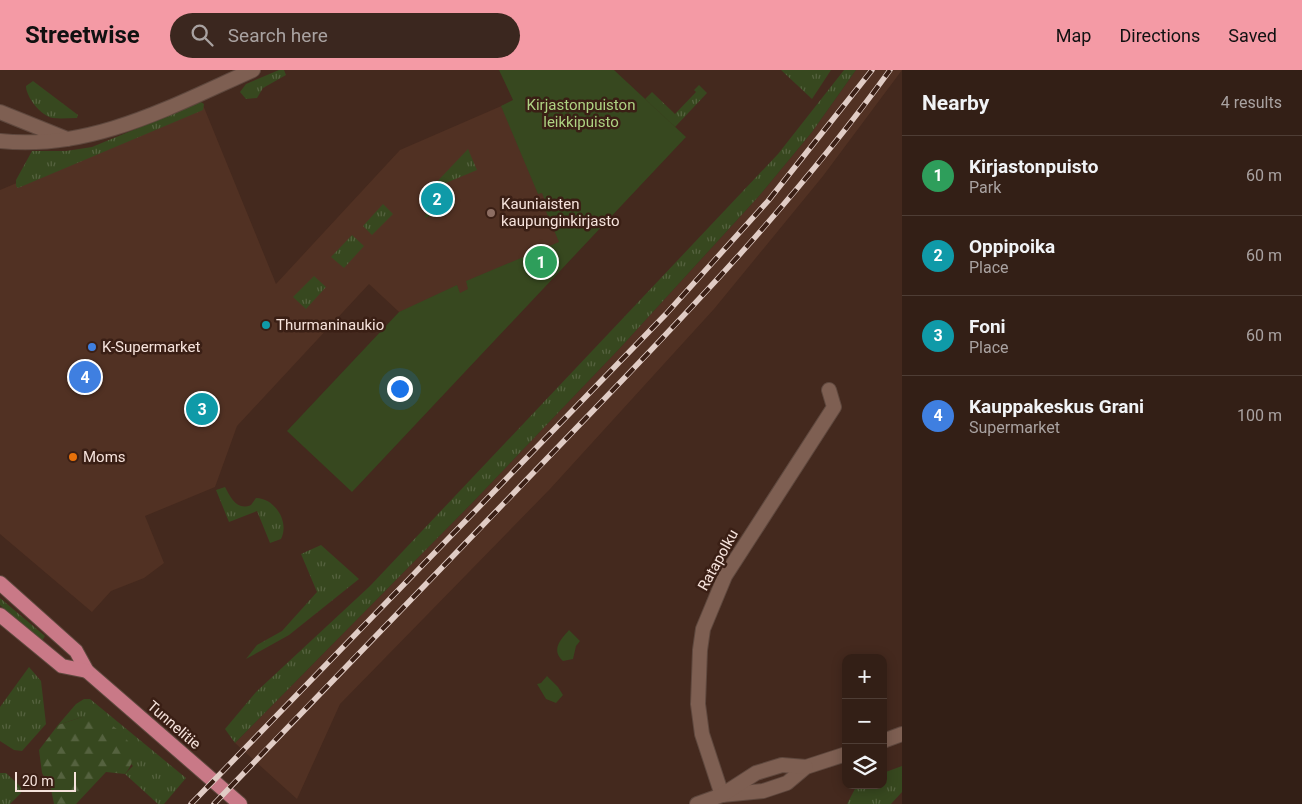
<!DOCTYPE html>
<html lang="en">
<head>
<meta charset="utf-8">
<style>
	:root { --surface:#331f16; --page:#3b271f; --text:#f1f3f6; --muted:#a9a2a1; --line:#4e3d35; --accent:#f49aa5 }
	body { margin:0; font-family:Roboto,sans-serif; background:var(--page); color:var(--text) }
	.controls { position:absolute; right:15px; bottom:15px; display:grid; overflow:hidden; border-radius:10px; box-shadow:0 2px 12px #0003 }
	.controls button { width:45px; height:45px; display:grid; place-items:center; padding:0; border:0; border-bottom:1px solid var(--line); background:var(--surface); color:var(--text); font:25px sans-serif }
	.scale { position:absolute; left:15px; bottom:12px; width:61px; box-sizing:border-box; padding-left:5px; border:2px solid #f6e3dc; border-top:0; font-size:14px; line-height:18px; white-space:nowrap; color:#f6e3dc; -webkit-text-stroke:4px #3a1f15; paint-order:stroke }
	.you { position:absolute; left:399px; top:318px; width:18px; height:18px; margin:-12px; border:4px solid #fff; border-radius:50%; background:#1a73e8; box-shadow:0 0 0 8px #1a73e833 }
	.badge { display:grid; place-items:center; width:32px; height:32px; border-radius:50%; background:var(--accent); color:#fff; font-size:16px; font-weight:700 }
	.pin { position:absolute; translate:-50% -50%; border:2px solid #fff; box-shadow:0 1px 5px #0006 }
	.list { margin:0; padding:0; list-style:none }
	h2 { display:flex; justify-content:space-between; align-items:center; height:65px; margin:0; padding:0 20px; font-size:21px }
	h2 small { font-size:16px; font-weight:400; color:var(--muted) }
	.list li { display:grid; grid-template-columns:32px 1fr auto; gap:15px; align-items:center; box-sizing:border-box; height:80px; padding:0 20px; border-top:1px solid var(--line) }
	.list b { display:block; font-size:19px; white-space:nowrap }
	.list p { margin:0; font-size:16px; white-space:nowrap; color:var(--muted) }
	.list em { font-size:16px; font-style:normal; color:var(--muted) }
	.icon { flex:none; width:28px; height:28px; fill:none; stroke:currentColor; stroke-width:2; stroke-linecap:round; stroke-linejoin:round }
	.map { position:relative; flex:none; width:902px; height:734px; overflow:hidden }
	header { display:flex; align-items:center; gap:30px; box-sizing:border-box; height:70px; padding:0 25px; background:var(--accent); color:#111 }
	header strong { font-size:24px }
	nav { display:flex; gap:28px; margin-inline-start:auto; font-size:18px }
	.search { width:350px; height:45px; background:var(--page); display:flex; align-items:center; gap:12px; box-sizing:border-box; padding:0 18px; border-radius:28px; color:var(--muted); font-size:19px }
	main { display:flex }
	aside { flex:1; background:var(--surface) }
	.map>svg:first-child { display:block }
</style>
</head>
<body>
<header>
<strong>Streetwise</strong>
<div class="search"><svg class="icon" aria-label="search" viewBox="0 0 24 24"><circle cx="10" cy="10" r="6"/><path d="M15 15l6 6"/></svg>Search here</div>
<nav><a>Map</a><a>Directions</a><a>Saved</a></nav>
</header>
<main>
<div class="map">
<svg width="902" height="734" viewBox="0 0 902 734">
	<defs>
		<pattern id="grass-tufts" width="24" height="20" patternUnits="userSpaceOnUse" patternTransform="scale(1.25)"><rect width="24" height="20" fill="#37481f"/><path d="M3 7l-1-3M5 7V3M7 7l1-3M15 17l-1-3M17 17v-4M19 17l1-3" fill="none" stroke="#55623f"/></pattern>
		<pattern id="forest-firs" width="22" height="20" patternUnits="userSpaceOnUse" patternTransform="scale(1.25)"><rect width="22" height="20" fill="#37481f"/><path d="M5 1l3.5 6h-7zM16 11l3.5 6h-7z" fill="#55623f"/></pattern>
	</defs>
	<rect width="100%" height="100%" fill="#44291e"/>
	<!-- built -->
	<g fill="#513123">
		<path d="M856,0H902L823,106L714,239L550,419L340,634L297,729L235,673L473,432L620,278L759,126L812,62Z"/>
		<path d="M513,31L568,171L454,293L369,214L237,356L215,417L145,446L164,493L144,508L111,521L92,542L0,464V120L203,35L276,214L400,80Z"/>
	</g>
	<!-- grass -->
	<g fill="url(#grass-tufts)">
		<path d="M279,0H284L286,5L263,18L257,28L246,29L240,22L246,14Z"/>
		<path d="M781,0H831L812,29Z"/>
		<path d="M844,0H856L812,62L759,126L620,278L473,432L235,673L225,659L256,622L370,516L778,84Z"/>
		<path d="M33,11L78,45L77,48C69,48 61,49 53,48C41,46 26,27 26,16Z"/>
		<path d="M699,15L707,23L675,57L645,29L652,22L675,44L696,22L694,20Z"/>
		<path d="M201,32L204,34L203,40L18,118L16,116V110L32,81H66L92,77Z"/>
		<path d="M468,79L477,100L446,113L455,135L425,148L430,119Z"/>
		<path d="M383,134L393,144L372,165L363,156Z"/>
		<path d="M352,165L364,176L344,198L331,187Z"/>
		<path d="M314,206L326,217L306,239L293,227Z"/>
		<path d="M225,417C231,428 237,441 251,435L256,428C274,428 290,451 281,469L270,473L257,441L229,452L216,420Z"/>
		<path d="M321,475L359,509L289,565L246,589L257,575L282,561L317,522L301,484Z"/>
		<path d="M0,528L45,566L42,571L0,535Z"/>
		<path d="M29,597L41,611L46,654L22,681L14,680L0,671V637Z"/>
		<path d="M84,629H90L186,708L164,734H158L125,704L133,696L82,647L58,655L76,634Z"/>
		<path d="M902,696V722L891,734H847L857,715H883V703Z"/>
		<path d="M0,703H6L21,717V723L10,734H0Z"/>
	</g>
	<!-- forest -->
	<path fill="url(#forest-firs)" d="M82,647C88,648 96,647 102,650C124,660 144,682 125,704L106,702L76,734H54L51,719L42,703L39,680L58,655Z"/>
	<!-- green -->
	<g fill="#37481f">
		<path d="M499,0H614L686,67L352,422L287,361L399,242L457,215L460,223L468,219L466,211L559,172L545,139L548,138L542,123L538,124L501,36L513,30Z"/>
		<path d="M569,560L580,571L576,576L573,589L563,591C551,580 560,570 569,560Z"/>
		<path d="M547,606L558,617L563,625L556,633L546,629L537,614L541,613Z"/>
	</g>
	<g fill="none" stroke-linecap="round" stroke-linejoin="round">
		<!-- minor casing -->
		<g stroke="#5f483e" stroke-width="16">
			<g id="minor">
				<path d="M0,42L67,69"/>
				<path d="M0,71C91,81 172,36 253,0"/>
				<path d="M722,725L702,664L698,634L700,580L703,559L725,506L834,337L829,320"/>
			</g>
		</g>
		<!-- secondary casing -->
		<g stroke="#5f483e" stroke-width="16">
			<g id="secondary">
				<path d="M883,671L902,664"/>
				<path d="M722,725L763,721L787,713L806,697L846,684"/>
				<path d="M697,734L722,725L756,703L782,695L806,697"/>
			</g>
		</g>
		<!-- primary casing -->
		<g stroke="#5f483e" stroke-width="16">
			<g id="primary">
				<path d="M0,513L76,581L87,601L240,734"/>
				<path d="M0,545L62,596L87,601"/>
			</g>
		</g>
		<!-- minor -->
		<use href="#minor" stroke="#7e5f52" stroke-width="14"/>
		<!-- secondary -->
		<use href="#secondary" stroke="#7e5f52" stroke-width="14"/>
		<!-- primary -->
		<use href="#primary" stroke="#c97987" stroke-width="14"/>
		<!-- rail casing -->
		<g stroke="#e0ccc5" stroke-width="5.5">
			<g id="rail">
				<path d="M191,734L666,244L768,131L872,0"/>
				<path d="M214,734C337,605 463,477 586,348C693,237 800,125 890,0"/>
			</g>
		</g>
		<!-- rail -->
		<use href="#rail" stroke="#3a1f15" stroke-width="4" stroke-dasharray="11" stroke-linecap="butt"/>
	</g>
	<!-- markers -->
	<circle fill="#8d6e63" stroke="#3a1f15" stroke-width="2" cx="491" cy="143" r="5"/>
	<circle fill="#0f9aa8" stroke="#3a1f15" stroke-width="2" cx="266" cy="255" r="5"/>
	<circle fill="#3f7fe0" stroke="#3a1f15" stroke-width="2" cx="92" cy="277" r="5"/>
	<circle fill="#e8710a" stroke="#3a1f15" stroke-width="2" cx="73" cy="387" r="5"/>
	<g text-anchor="middle" stroke-width="5" stroke-linejoin="round" paint-order="stroke">
		<!-- park labels -->
		<g font-size="15" fill="#aed282" stroke="#3a1f15">
			<text x="581" y="40">Kirjastonpuiston<tspan x="581" dy="17">leikkipuisto</tspan></text>
		</g>
		<!-- poi labels -->
		<g font-size="15" fill="#f6e3dc" stroke="#3a1f15" text-anchor="start">
			<text x="501" y="139">Kauniaisten<tspan x="501" dy="17">kaupunginkirjasto</tspan></text>
			<text x="276" y="260">Thurmaninaukio</text>
			<text x="102" y="282">K-Supermarket</text>
			<text x="83" y="392">Moms</text>
		</g>
		<!-- street labels -->
		<g font-size="15" fill="#f6e3dc" stroke="#3a1f15">
			<text transform="translate(718 490) rotate(-61)" y="5">Ratapolku</text>
			<text transform="translate(174 655) rotate(41)" y="5">Tunnelitie</text>
		</g>
	</g>
</svg>
<div class="controls">
<button>+</button>
<button>−</button>
<button><svg class="icon" aria-label="layers" viewBox="0 0 24 24"><path d="M12 4l9 5-9 5-9-5zM3 14l9 5 9-5"/></svg></button>
</div>
<div class="scale">20 m</div>
<div class="you"></div>
<div class="pin badge" style="left:541px;top:192px;background:#2e9e5b">1</div>
<div class="pin badge" style="left:437px;top:129px;background:#0f9aa8">2</div>
<div class="pin badge" style="left:202px;top:339px;background:#0f9aa8">3</div>
<div class="pin badge" style="left:85px;top:307px;background:#3f7fe0">4</div>
</div>
<aside>
<h2>Nearby<small>4 results</small></h2>
<ul class="list">
<li><span class="badge" style="background:#2e9e5b">1</span><div><b>Kirjastonpuisto</b><p>Park</p></div><em>60 m</em></li>
<li><span class="badge" style="background:#0f9aa8">2</span><div><b>Oppipoika</b><p>Place</p></div><em>60 m</em></li>
<li><span class="badge" style="background:#0f9aa8">3</span><div><b>Foni</b><p>Place</p></div><em>60 m</em></li>
<li><span class="badge" style="background:#3f7fe0">4</span><div><b>Kauppakeskus Grani</b><p>Supermarket</p></div><em>100 m</em></li>
</ul>
</aside>
</main>
</body>
</html>
